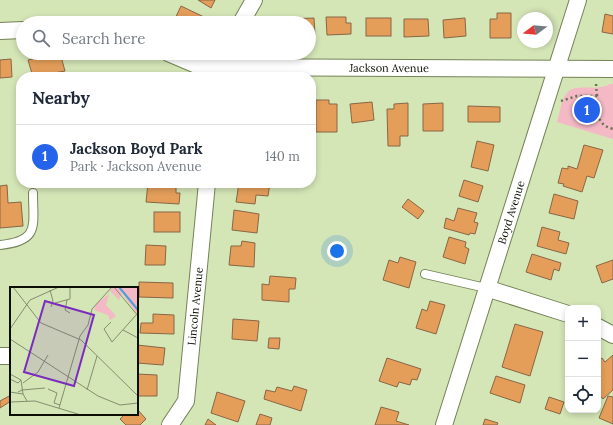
<!DOCTYPE html>
<html lang="en">
<head>
<meta charset="utf-8">
<style>
	:root { --surface:#fff; --page:#f6f6f7; --text:#1f2937; --muted:#747a83; --line:#e0e1e3; --accent:#2563eb }
	body { margin:0; font-family:Lora,serif; background:var(--page); color:var(--text) }
	.controls { position:absolute; right:12px; bottom:12px; display:grid; overflow:hidden; border-radius:8px; box-shadow:0 2px 6px #0003 }
	.controls button { width:36px; height:36px; display:grid; place-items:center; padding:0; border:0; border-bottom:1px solid var(--line); background:var(--surface); color:var(--text); font:20px sans-serif }
	.compass { position:absolute; left:517px; top:12px; width:36px; height:36px; border-radius:50%; background:var(--surface); box-shadow:0 2px 6px #0003; rotate:254deg }
	.you { position:absolute; left:337px; top:251px; width:14px; height:14px; margin:-10px; border:3px solid #fff; border-radius:50%; background:#1a73e8; box-shadow:0 0 0 6px #1a73e833 }
	.badge { display:grid; place-items:center; width:26px; height:26px; border-radius:50%; background:var(--accent); color:#fff; font-size:13px; font-weight:700 }
	.pin { position:absolute; translate:-50% -50%; border:2px solid #fff; box-shadow:0 1px 4px #0006 }
	.list { margin:0; padding:0; list-style:none }
	h2 { display:flex; justify-content:space-between; align-items:center; height:52px; margin:0; padding:0 16px; font-size:17px }
	h2 small { font-size:13px; font-weight:400; color:var(--muted) }
	.list li { display:grid; grid-template-columns:26px 1fr auto; gap:12px; align-items:center; box-sizing:border-box; height:64px; padding:0 16px; border-top:1px solid var(--line) }
	.list b { display:block; font-size:15px; white-space:nowrap }
	.list p { margin:0; font-size:13px; white-space:nowrap; color:var(--muted) }
	.list em { font-size:13px; font-style:normal; color:var(--muted) }
	.icon { flex:none; width:22px; height:22px; fill:none; stroke:currentColor; stroke-width:2; stroke-linecap:round; stroke-linejoin:round }
	.map { position:relative; flex:none; width:613px; height:425px; overflow:hidden }
	.search { position:absolute; background:var(--surface); box-shadow:0 2px 6px #0003; left:16px; top:16px; width:300px; height:44px; display:flex; align-items:center; gap:10px; box-sizing:border-box; padding:0 14px; border-radius:22px; color:var(--muted); font-size:15px }
	.panel { position:absolute; background:var(--surface); box-shadow:0 2px 6px #0003; left:16px; top:72px; width:300px; height:116px; border-radius:16px }
	.map>svg:first-child { display:block }
</style>
</head>
<body>
<div class="map">
<svg width="613" height="425" viewBox="0 0 613 425">
	<rect width="100%" height="100%" fill="#d4e5b6"/>
	<!-- green -->
	<path fill="#f5b8c5" d="M610,84H613V139L557,122C560,113 561,98 568,92C576,83 598,92 610,84Z"/>
	<!-- building -->
	<g fill="#e49e5a" stroke="#896645">
		<path d="M198,0H215L211,8Z"/>
		<path d="M181,6L204,17L201,23H173Z"/>
		<path d="M497,13H511V38H490V19H497Z"/>
		<path d="M605,14L613,16V34L602,32Z"/>
		<path d="M326,17H346V23H351V34L327,35Z"/>
		<path d="M314,18L315,35H309V23H288V19Z"/>
		<rect x="366" y="18" width="25" height="18"/>
		<path d="M465,18L466,36L444,38L443,20Z"/>
		<path d="M404,19H428L429,36L404,37Z"/>
		<path d="M60,53L65,71L33,77L28,60Z"/>
		<path d="M11,59L12,77L0,78V60Z"/>
		<path d="M316,100H329V104H337V132H316Z"/>
		<path d="M372,102L374,120L352,123L350,104Z"/>
		<path d="M408,103V136H400V146H388L387,109H394V104Z"/>
		<path d="M443,103V131H423V104Z"/>
		<path d="M468,106L500,107V122H468Z"/>
		<path d="M477,141L494,145L488,171L471,167Z"/>
		<path d="M584,145L603,150L594,178L587,176L582,192L563,186L564,184L558,183L562,168L568,169V166L577,169Z"/>
		<path d="M464,180L483,186L478,202L459,196Z"/>
		<path d="M148,183L176,185V193H180L179,204L146,202Z"/>
		<path d="M239,183H270L268,196L256,195L255,204L236,202Z"/>
		<path d="M7,185L8,203L21,202L23,226L0,228V186Z"/>
		<path d="M554,194L578,201L574,219L549,213Z"/>
		<path d="M408,199L424,211L418,219L402,207Z"/>
		<path d="M458,208L477,213L474,222L478,223L475,234L470,233L469,235L444,228L446,218L454,221Z"/>
		<path d="M234,210L259,214L257,233L232,230Z"/>
		<rect x="154" y="212" width="26" height="20"/>
		<path d="M542,227L560,232L558,240L569,243L566,254L537,246Z"/>
		<path d="M449,237L466,242L465,247L469,249L465,264L443,257Z"/>
		<path d="M242,241L255,243L254,267L229,265L231,246H241Z"/>
		<path d="M146,245L166,246L165,265H145Z"/>
		<path d="M532,254L561,263L559,271L554,269L551,280L526,272Z"/>
		<path d="M400,257L416,262L409,288L383,280L389,260L398,263Z"/>
		<path d="M613,260V279L602,283L596,266Z"/>
		<path d="M270,276L296,278L295,289H289V302L262,300V284L269,285Z"/>
		<path d="M139,282L173,283V298L139,297Z"/>
		<path d="M430,301L445,305L436,334L416,328L422,309L427,311Z"/>
		<path d="M153,314L174,315V334L140,333L141,323H153Z"/>
		<path d="M233,319L259,321L257,341L232,339Z"/>
		<path d="M515,324L543,332L530,376L502,367Z"/>
		<path d="M269,338H280L279,349L268,348Z"/>
		<path d="M137,345L165,348L163,365L137,363Z"/>
		<path d="M613,355V390L603,399L598,393V361L602,358L605,362Z"/>
		<path d="M387,358L421,369L417,380L412,379L410,385L399,382L397,387L379,381Z"/>
		<path d="M137,374L157,375V396H137Z"/>
		<path d="M496,376L525,385L520,403L490,393Z"/>
		<path d="M294,386L307,390L301,411L264,399L266,390L275,392L277,387L292,391Z"/>
		<path d="M217,392L245,401L238,422L211,413Z"/>
		<path d="M11,395V401L0,408V401Z"/>
		<path d="M608,396L613,397V424L599,418Z"/>
		<path d="M549,397L564,402L560,414L545,409Z"/>
		<path d="M381,407L399,412L396,421L409,425H375Z"/>
		<path d="M137,409L146,419L140,425H126L120,419L125,414H137Z"/>
		<path d="M260,414L272,418L270,425H256Z"/>
		<path d="M208,419L216,425H205Z"/>
		<path d="M485,419L498,423L497,425H483Z"/>
	</g>
	<g fill="none" stroke-linecap="round" stroke-linejoin="round">
		<!-- service casing -->
		<g stroke="#748357" stroke-width="10">
			<g id="service">
				<path d="M0,245C40,241 33,226 33,193"/>
				<path d="M425,274L486,288"/>
			</g>
		</g>
		<!-- minor casing -->
		<g stroke="#748357" stroke-width="18">
			<g id="minor">
				<path d="M241,23L254,0"/>
				<path d="M0,31L23,30"/>
				<path id="s1" d="M168,53L201,67L613,69"/>
				<path d="M220,77L227,53"/>
				<path d="M486,288L568,314"/>
				<path d="M598,327L613,335"/>
				<path d="M0,356H11"/>
				<path id="s2" d="M170,425L186,401L207,183"/>
				<path id="s3" d="M444,425L578,0"/>
			</g>
		</g>
		<!-- path -->
		<g stroke="#687356" stroke-width="2.5" stroke-dasharray="2 3" stroke-linecap="butt">
			<path d="M596,84L597,96"/>
			<path d="M561,101L577,96H597C597,111 596,125 613,129"/>
		</g>
		<!-- service -->
		<use href="#service" stroke="#fff" stroke-width="8"/>
		<!-- minor -->
		<use href="#minor" stroke="#fff" stroke-width="16"/>
	</g>
	<g text-anchor="middle" stroke-width="3" stroke-linejoin="round" paint-order="stroke">
		<!-- street labels -->
		<g font-size="11" fill="#0a0f02" stroke="#fdfffa">
			<text dy="4" stroke="none"><textPath href="#s1" startOffset="224">Jackson Avenue</textPath></text>
			<text dy="4" stroke="none"><textPath href="#s3" startOffset="223">Boyd Avenue</textPath></text>
			<text dy="4" stroke="none"><textPath href="#s2" startOffset="124">Lincoln Avenue</textPath></text>
		</g>
	</g>
	<!-- overview -->
	<g transform="translate(10 287)">
		<rect width="128" height="128" fill="#d4e5b6"/>
		<path d="M103,0H128V29L112,6L109,13L100,4ZM99,7L96,18L106,29L100,33L98,28L84,23L86,17Z" fill="#f5b8c5"/>
		<path fill="none" stroke="#4e9eda" stroke-width="2" d="M109,0L128,23"/>
		<path fill="none" stroke="#838f6e" stroke-width="1" d="M3,0L31,36L71,53L128,109M104,0L128,29M40,3L43,14L41,20M57,13L55,23L60,26M45,16L60,12V0M101,35L94,42L102,55L127,27M0,42L20,13L49,0M113,43L128,51M0,52L88,109L110,118L128,116M0,87L11,93L13,107M0,92L8,96L11,93M13,96L28,85L38,68M38,102L47,106L44,116L50,118M77,103L87,69M0,105L13,107L17,114M8,105L12,103L35,101M0,115L25,114L71,128M49,121L70,49L78,38L82,22L102,0"/>
		<path fill="#7b2cbf" fill-opacity="0.15" stroke="#7b2cbf" stroke-width="2" d="M35,14L84,28L64,99L14,85Z"/>
		<rect width="128" height="128" fill="none" stroke="#0a0f02" stroke-width="2"/>
	</g>
</svg>
<div class="controls">
<button>+</button>
<button>−</button>
<button><svg class="icon" aria-label="locate" viewBox="0 0 24 24"><circle cx="12" cy="12" r="6"/><path d="M12 2v4M12 18v4M2 12h4M18 12h4"/></svg></button>
</div>
<svg class="compass" viewBox="-18 -18 36 36"><path d="M0-13l5 13h-10z" fill="#e53935"/><path d="M0 13l5-13h-10z" fill="#747a83"/></svg>
<div class="you"></div>
<div class="pin badge" style="left:587px;top:110px">1</div>
<div class="search"><svg class="icon" aria-label="search" viewBox="0 0 24 24"><circle cx="10" cy="10" r="6"/><path d="M15 15l6 6"/></svg>Search here</div>
<section class="panel">
<h2>Nearby<small></small></h2>
<ul class="list">
<li><span class="badge">1</span><div><b>Jackson Boyd Park</b><p>Park · Jackson Avenue</p></div><em>140 m</em></li>
</ul>
</section>
</div>
</body>
</html>
